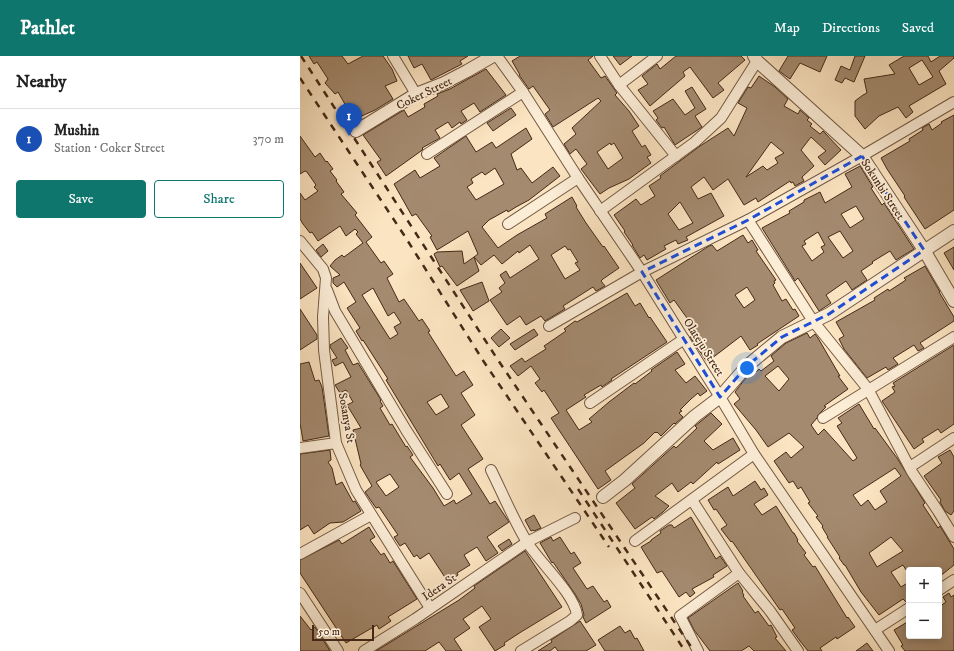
<!DOCTYPE html>
<html lang="en">
<head>
<meta charset="utf-8">
<style>
	:root { --surface:#fff; --page:#f6f6f6; --text:#222; --muted:#767676; --line:#e0e0e0; --accent:#0f766e }
	body { margin:0; font-family:"IM FELL DW Pica",serif; background:var(--page); color:var(--text) }
	.controls { position:absolute; right:12px; bottom:12px; display:grid; overflow:hidden; border-radius:4px; box-shadow:0 2px 10px #0003 }
	.controls button { width:36px; height:36px; display:grid; place-items:center; padding:0; border:0; border-bottom:1px solid var(--line); background:var(--surface); color:var(--text); font:20px sans-serif }
	.scale { position:absolute; left:12px; bottom:10px; width:62px; box-sizing:border-box; padding-left:4px; border:2px solid #462916; border-top:0; font-size:11px; line-height:14px; white-space:nowrap; color:#462916; -webkit-text-stroke:3px #fcedd7; paint-order:stroke }
	.you { position:absolute; left:447px; top:312px; width:14px; height:14px; margin:-10px; border:3px solid #fff; border-radius:50%; background:#1a73e8; box-shadow:0 0 0 6px #1a73e833 }
	.badge { display:grid; place-items:center; width:26px; height:26px; border-radius:50%; background:var(--accent); color:#fff; font-size:13px; font-weight:700 }
	.pin { position:absolute; translate:-50% -33px; filter:drop-shadow(0 1px 2px #0008) }
	.pin::after { content:''; position:absolute; top:21px; width:14px; height:12px; background:inherit; clip-path:polygon(0 0,100% 0,50% 100%) }
	.list { margin:0; padding:0; list-style:none }
	h2 { display:flex; justify-content:space-between; align-items:center; height:52px; margin:0; padding:0 16px; font-size:17px }
	h2 small { font-size:13px; font-weight:400; color:var(--muted) }
	.list li { display:grid; grid-template-columns:26px 1fr auto; gap:12px; align-items:center; box-sizing:border-box; height:60px; padding:0 16px; border-top:1px solid var(--line) }
	.list b { display:block; font-size:15px; white-space:nowrap }
	.list p { margin:0; font-size:13px; white-space:nowrap; color:var(--muted) }
	.list em { font-size:13px; font-style:normal; color:var(--muted) }
	.actions { display:flex; gap:8px; padding:12px 16px }
	.actions a { flex:1; padding:9px 0; border:1px solid var(--accent); border-radius:4px; text-align:center; font-size:14px; color:var(--accent) }
	.actions .main { background:var(--accent); color:#fff }
	.map { position:relative; flex:none; width:654px; height:595px; overflow:hidden }
	header { display:flex; align-items:center; gap:24px; box-sizing:border-box; height:56px; padding:0 20px; background:var(--accent); color:#fff }
	header strong { font-size:19px }
	nav { display:flex; gap:22px; margin-inline-start:auto; font-size:14px }
	main { display:flex }
	aside { flex:1; background:var(--surface) }
	.map>svg:first-child { display:block }
</style>
</head>
<body>
<header>
<strong>Pathlet</strong>
<nav><a>Map</a><a>Directions</a><a>Saved</a></nav>
</header>
<main>
<aside>
<h2>Nearby<small></small></h2>
<ul class="list">
<li><span class="badge" style="background:#1a4fb4">1</span><div><b>Mushin</b><p>Station · Coker Street</p></div><em>370 m</em></li>
</ul>
<div class="actions"><a class="main">Save</a><a>Share</a></div>
</aside>
<div class="map">
<svg width="654" height="595" viewBox="0 0 654 595">
	<rect width="100%" height="100%" fill="#fbe4c1"/>
	<filter id="stains"><feTurbulence type="fractalNoise" baseFrequency=".005" numOctaves="4"/><feColorMatrix values="0 0 0 0 .2 0 0 0 0 .09 0 0 0 0 .02 0 0 0 .5 -.17"/></filter>
	<radialGradient id="worn" r=".72"><stop offset=".6" stop-color="#630" stop-opacity="0"/><stop offset="1" stop-color="#630" stop-opacity=".3"/></radialGradient>
	<!-- building -->
	<g fill="#a48a6f" stroke="#462916" fill-rule="evenodd">
		<path d="M9,0H42L48,8L63,0H83L92,13L97,25L85,30L93,43L75,54L55,63L48,49L46,50L38,36L35,38L25,27L28,23L17,6L14,8Z"/>
		<path d="M108,0H168L160,5L162,8L131,24L122,8L114,12Z"/>
		<path d="M220,0H293L288,4L301,22L305,20L317,37L315,39L329,55L339,70L332,75L342,91L345,89L351,99L347,101L351,107L329,123L309,132L300,138L281,113L287,108L276,93L270,98L264,88L276,78L272,72L301,45L298,42L253,71L245,58L250,54L233,30L229,33L219,19H220L212,5ZM310,87L311,89L314,87L323,102L308,113L297,96Z"/>
		<path d="M313,0H332L320,9Z"/>
		<path d="M376,0H441L445,4L418,27L424,34L413,42L390,11L383,16L385,20L350,50L338,34L348,28L342,20L357,8L360,13Z"/>
		<path d="M488,0H527L520,16L500,7L490,23L479,15Z"/>
		<path d="M555,0H565L554,26L545,22L542,27L535,24L541,10L550,14Z"/>
		<path d="M604,0H628L631,6L640,0H654V2L639,15L646,28L609,50L613,56L606,62L598,51L579,60L565,73L555,60V45L563,39L567,37L564,23L595,18L589,9ZM622,4L633,21L619,29L609,12Z"/>
		<path d="M186,13L206,39L180,56L174,47L161,55L167,64L161,68L160,66L152,72L148,66L135,74L140,82L122,92L123,93L121,95L86,120L77,106L81,104L63,79L104,54L108,61L125,51L124,48L138,40L137,38L150,33Z"/>
		<path d="M459,20L475,31L488,43L484,50L498,58L500,54L509,62L507,64L512,68L510,70L520,78L523,75L541,94L525,109L518,101L526,95L511,81L501,94L514,110L502,121L504,125L495,130L493,126L491,127L490,125L458,146L456,142L444,149L428,123L413,134L404,121L391,131L398,143L411,137L424,160L386,181L388,184L378,188L376,184L364,190L366,193L347,204L344,199L340,202L332,189H333L324,176L325,175L314,159L336,143L341,149L355,140L349,130L361,122L360,120L400,90L428,72L434,80L447,52L438,47L448,31L451,32ZM471,86L484,97L475,102L478,107L467,114L463,110L446,121ZM380,146L393,167L379,174L368,158Z"/>
		<path d="M392,31L406,53L395,60L402,71L375,89L364,71L362,72L356,64L358,62L353,55L373,43L385,59L395,52L385,35Z"/>
		<path d="M211,52L216,59L193,75L187,67Z"/>
		<path d="M654,59V154L625,173L604,141L605,140L587,113L581,102L610,85L609,83L623,74L622,72L629,68L632,74L642,67L641,66Z"/>
		<path d="M226,72L232,83L211,98L217,114L221,112L232,127L253,111L260,120L229,144L216,151L208,156L207,154L189,164L182,171L198,192L217,179L247,162L245,158L272,141L277,150L276,151L286,167L303,191L304,190L319,212L303,223L301,225L305,230L296,235L293,231L263,250L265,253L245,265L241,260L226,269L220,260L207,269L190,244L202,236L199,232L205,227L200,219L206,215L210,222L239,203L230,189L219,197L218,195L202,208L194,199L181,209L174,201L178,198L168,175L137,194L130,181L132,180L116,158L112,160L94,128L115,114L120,122L140,110L134,102L166,80L176,96L192,86L196,92ZM195,112L204,128L176,144L167,131L173,127L171,123L182,116L185,119ZM265,190L268,194L270,193L278,206L275,207L280,214L265,223L251,199Z"/>
		<path d="M0,80L15,101L20,97L26,106L27,105L33,113L30,115L37,124L36,125L44,136L41,138L57,157L55,159L72,181L66,186L81,207L84,205L93,218L87,222L99,246L104,243L119,265L122,263L130,275L128,276L156,320L164,315L173,329L161,337L175,359L161,369L183,403L168,413L190,448L195,445L209,466L187,481L198,497L186,505L177,491L164,499L170,509L157,517L158,519L148,526L129,497L120,503L117,499L114,501L105,487L100,490L94,481L98,479L79,451L76,452L65,436L72,430L60,409L61,408L53,374L61,372L47,349L53,346L46,334L40,337L35,329L51,321L43,306L35,310L32,304L37,302L30,291V289L41,282L48,292L45,294L53,309L58,307L81,344L80,345L83,350L80,352L90,369L92,368L106,391L107,390L113,399L110,401L133,432L144,450L154,444L156,448L172,438L159,417L150,424L140,408L138,410L86,324L88,323L63,284L62,285L56,275L60,272L47,252L56,246L44,226L37,231L33,227V222L40,219L30,210L35,204L42,199L44,201L63,187L56,178L58,176L55,173L46,180L40,170L18,185L12,176L10,177L3,168L0,163V137L5,144L18,135L14,131L16,129L7,116L5,115L0,118ZM73,232L88,260L94,256L101,267L94,271L98,278L90,283L62,239ZM141,338L149,351L136,359L127,346ZM90,418L99,431L86,440L76,426Z"/>
		<path d="M560,110L573,131L571,132L582,149L584,147L614,193L596,204L590,195L572,206L573,207L561,215L567,224L552,234L546,225L526,239L531,247L519,255L498,222L495,225L492,220L462,172L490,157L489,155L504,146V144L520,136L525,147L552,131L545,118ZM556,150L564,163L550,172L541,158ZM540,175L553,195L543,202L528,181ZM518,176L525,189L521,191L524,196L512,205L502,190L506,188L504,185Z"/>
		<path d="M443,179L448,187L452,184L458,194L456,195L476,224L474,225L475,227L473,229L482,245L486,243L493,254L495,253L499,260L457,288L458,289L450,294L441,280L407,306L390,281L397,276L374,244L370,247L356,224L409,190L412,189L417,195ZM447,231L455,244L444,252L435,239Z"/>
		<path d="M23,188L28,195L21,201L16,194Z"/>
		<path d="M654,191V214L644,197Z"/>
		<path d="M162,195L164,208L174,201L179,215L157,230L142,210L140,211L134,198L137,196Z"/>
		<path d="M0,207L17,232L0,243Z"/>
		<path d="M625,210L640,236H639L654,261V265L620,287L624,292L618,295L614,289L593,302L598,308L588,314L586,311L567,322L544,293L539,283L544,280L536,266L575,244L574,242L588,233L589,235L606,224L604,222Z"/>
		<path d="M182,226L189,245L173,255L160,234Z"/>
		<path d="M327,237L335,250L340,247L349,262L350,261L367,286L311,323L312,324L306,328L302,331L301,329L284,339L286,341L266,354L279,374L292,366L289,363L309,346L334,327L335,328L352,315L351,314L377,296L385,308L375,314L386,327L395,320L407,335L400,340L398,337L391,343L380,354L382,355L379,357L383,361L375,368L374,367L361,380L357,376L356,377L355,376L344,387L305,415L311,424L298,433L251,362L259,357L244,334L242,336L235,327L240,323L231,310L218,320L210,310L222,302L225,306L246,293L244,290L266,275L264,273L275,265L277,266Z"/>
		<path d="M0,253L17,279V283L0,294Z"/>
		<path d="M201,273L210,282L199,291L191,282Z"/>
		<path d="M234,273L238,279L215,294L210,288Z"/>
		<path d="M507,277L510,282L515,278L518,282L540,320H538L548,333L524,350L526,351L518,359L517,362L511,369L518,379L524,373L553,405L557,402L537,370L542,367L538,362L559,348L574,373L575,372L597,402L625,447L623,449L638,472L640,470L654,493V509L639,521V514H606L603,509L591,516L601,531L609,526V546H606L603,543L579,559L561,536L545,509H544L539,502L540,501L527,481H528L522,471L523,470L516,461L518,460L508,447L510,446L501,431L498,433L493,425L489,427L474,405L486,396L491,402L504,391L489,377L468,391L456,374L434,348L440,343L435,336L445,323L455,315L456,316L459,313L461,315L474,305L471,300L486,287ZM478,310L489,323L479,335L465,320ZM595,412L601,420L580,435L587,446L575,454L568,444L561,450L553,439ZM591,481L603,495L577,511L569,497Z"/>
		<path d="M654,289V368L641,377L638,373L622,383L624,386L614,393L582,345L595,336L592,331L595,330L593,327Z"/>
		<path d="M9,306L15,325L19,324L22,331L29,380L3,385L0,367V308Z"/>
		<path d="M411,357L422,368L404,385L413,394L433,382L440,394L418,408L417,406L393,428L391,426L378,436L372,427L355,440L369,450L363,456L354,463L352,461L335,473L316,447L335,432L332,428L374,390L376,392L397,372L395,370Z"/>
		<path d="M30,394L31,404L28,406L32,412L36,429L42,426L53,446L55,445L61,455L43,466L30,467L14,478L8,469L0,474V398Z"/>
		<path d="M650,394L654,401V455L651,459L645,455L640,446L641,444L624,420L642,407L638,401Z"/>
		<path d="M455,425L461,434L464,432L468,439L454,448L462,459L476,450L493,477H494L498,484L497,485L506,497L504,499L513,511L515,510L547,562L548,561L555,571L537,583L536,581L520,592L522,595H508L500,585L492,574L495,572L482,553L480,554L432,485L431,486L421,473L427,469L416,453L414,454L408,444L428,431L433,440Z"/>
		<path d="M234,459L241,472L234,475L233,474L231,475L225,464Z"/>
		<path d="M391,461L416,503L420,500L427,510L413,519L414,521L392,533L395,537L390,541L386,536L379,541L362,515L357,517L341,491L351,485V484L361,477L360,475L369,469H372L374,472Z"/>
		<path d="M69,471L75,481L70,484L81,499L84,497L90,507L93,505L117,543L88,561L91,565L79,573L77,569L46,587L0,517V504L39,484L42,488Z"/>
		<path d="M251,481L253,485L260,481L271,498L274,496L281,507L273,512L287,533L293,530L304,546L307,544L311,551L286,567L283,561L284,559L281,548L275,538L253,506L252,507L240,487Z"/>
		<path d="M209,483L212,488L202,495L198,490Z"/>
		<path d="M225,495L262,551L221,576L204,587L205,589L195,595L179,571L191,563L182,550L163,563L170,572L154,583L162,595H146L139,586L125,595H76L159,544L175,532L174,530Z"/>
		<path d="M438,527L443,535L442,536L444,539L443,540L455,557L458,555L469,570L471,569L477,581L475,582L486,595H454L449,590L441,595H410L394,574L388,562Z"/>
		<path d="M649,537L651,541L654,539V595H605L601,590L603,589L594,574L609,565V580H639V551L646,546L643,541Z"/>
		<path d="M0,560L11,574L15,571L30,595H0Z"/>
		<path d="M280,565L296,589L286,595H258L255,591L250,595H238L252,586L251,584Z"/>
		<path d="M320,570L325,577L330,574L335,583L337,582L344,595H305L298,584Z"/>
		<path d="M567,587L573,595H556Z"/>
	</g>
	<g fill="none" stroke-linecap="round" stroke-linejoin="round">
		<!-- minor casing -->
		<g stroke="#735841" stroke-width="12">
			<g id="minor">
				<path d="M93,0L116,38"/>
				<path d="M197,0L223,36L278,122L342,216L420,341L454,398L589,595"/>
				<path d="M300,0L319,29L376,100"/>
				<path d="M319,29L357,0"/>
				<path d="M127,98L223,36"/>
				<path d="M300,155L395,86L421,62L457,5"/>
				<path d="M448,164L513,265L568,333L612,416L638,455L654,481"/>
				<path d="M208,168L278,122"/>
				<path d="M0,185L23,213L26,222L23,261L24,294L36,387L56,434L130,552"/>
				<path d="M27,234L35,255L106,374L147,438"/>
				<path d="M249,270L342,216L448,164L562,100L654,46"/>
				<path d="M290,347L384,283"/>
				<path d="M523,362L654,281"/>
				<path d="M0,392L36,387"/>
				<path d="M610,411L654,382"/>
				<path d="M191,414C203,438 213,463 227,486C239,506 274,537 277,559L270,565L221,595"/>
				<path d="M392,444L439,517L470,555L498,595"/>
				<path d="M335,485L454,398"/>
				<path d="M0,498L71,459"/>
				<path d="M639,534L654,524"/>
				<path d="M0,537L38,595"/>
				<path d="M575,574L609,552"/>
				<path d="M64,595L115,563L227,486L275,462"/>
				<path d="M398,595L380,560L439,517"/>
			</g>
		</g>
		<!-- tertiary casing -->
		<g stroke="#735841" stroke-width="14">
			<g id="tertiary">
				<path d="M454,0L457,5L562,100L624,194L654,245"/>
				<path d="M56,75L116,38L144,27L167,15L193,0"/>
				<path d="M303,441L325,424L395,360L420,341L447,310L482,281L529,258L654,175"/>
			</g>
		</g>
		<!-- minor -->
		<use href="#minor" stroke="#fcedd7" stroke-width="10"/>
		<!-- tertiary -->
		<use href="#tertiary" stroke="#fcedd7" stroke-width="12"/>
		<!-- rail -->
		<g stroke="#462916" stroke-width="2.5" stroke-dasharray="7 7" stroke-linecap="butt">
			<path d="M1,0L196,301L394,595"/>
			<path d="M0,22L104,179L184,306L309,491"/>
			<path d="M278,433L385,595"/>
		</g>
	</g>
	<!-- marked area -->
	<path fill="none" stroke="#1d4ed8" stroke-width="3" stroke-dasharray="8 5" stroke-linejoin="round" d="M562,100L624,194L529,258L482,281L447,310L420,341L342,216L448,164Z"/>
	<g text-anchor="middle" stroke-width="3.5" stroke-linejoin="round" paint-order="stroke">
		<!-- street labels -->
		<g font-size="12" fill="#462916" stroke="#fcedd7">
			<text transform="translate(124 37) rotate(-26)" y="4">Coker Street</text>
			<text transform="translate(583 133) rotate(57)" y="4">Sokunbi Street</text>
			<text transform="translate(404 291) rotate(58)" y="4">Olateju Street</text>
			<text transform="translate(47 362) rotate(80)" y="4">Sosanya St</text>
			<text transform="translate(139 531) rotate(-34)" y="4">Idera St</text>
		</g>
	</g>
	<rect width="100%" height="100%" filter="url(#stains)"/>
	<rect width="100%" height="100%" fill="url(#worn)"/>
</svg>
<div class="controls">
<button>+</button>
<button>−</button>
</div>
<div class="scale">50 m</div>
<div class="you"></div>
<div class="pin badge" style="left:49px;top:80px;background:#1a4fb4">1</div>
</div>
</main>
</body>
</html>
